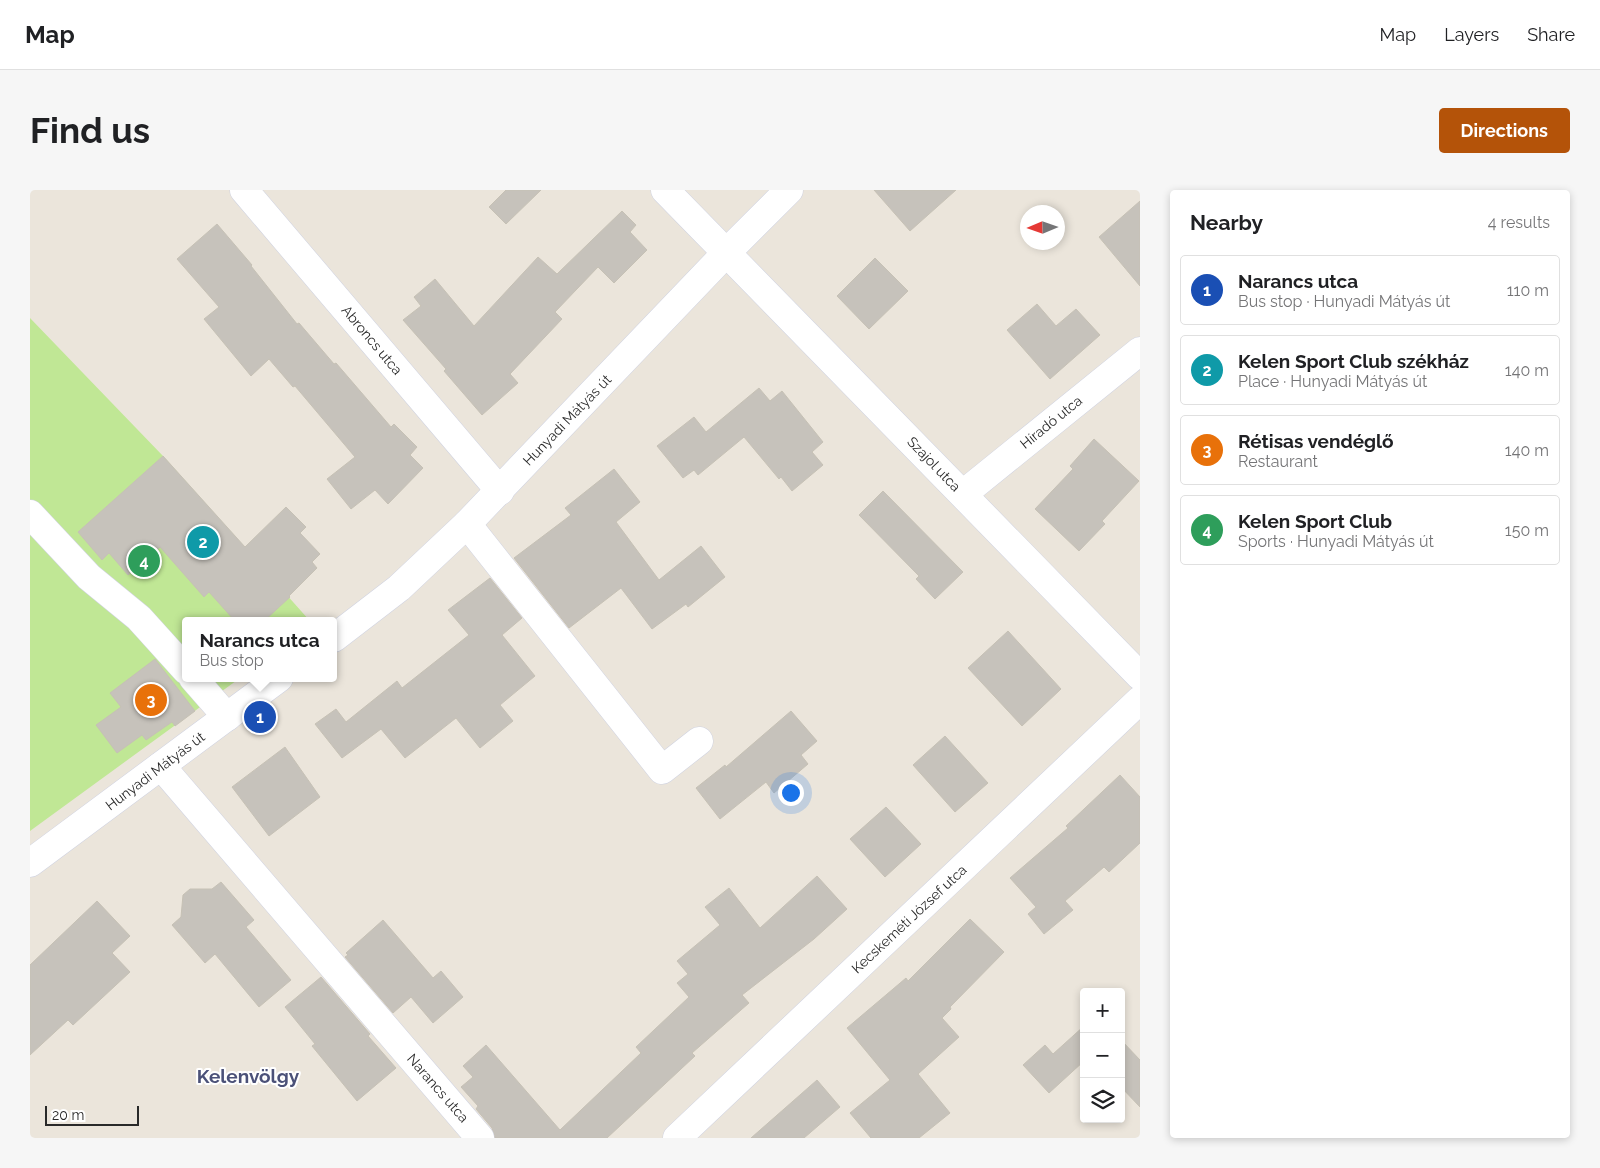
<!DOCTYPE html>
<html lang="en">
<head>
<meta charset="utf-8">
<style>
	:root { --surface:#fff; --page:#f6f6f6; --text:#202124; --muted:#757577; --line:#e0e0e0; --accent:#b45309 }
	body { margin:0; font-family:Raleway,sans-serif; background:var(--page); color:var(--text) }
	.controls { position:absolute; right:15px; bottom:15px; display:grid; overflow:hidden; border-radius:5px; box-shadow:0 2px 8px #0003 }
	.controls button { width:45px; height:45px; display:grid; place-items:center; padding:0; border:0; border-bottom:1px solid var(--line); background:var(--surface); color:var(--text); font:25px sans-serif }
	.compass { position:absolute; left:990px; top:15px; width:45px; height:45px; border-radius:50%; background:var(--surface); box-shadow:0 2px 8px #0003; rotate:268deg }
	.scale { position:absolute; left:15px; bottom:12px; width:94px; box-sizing:border-box; padding-left:5px; border:2px solid #292929; border-top:0; font-size:14px; line-height:18px; white-space:nowrap; color:#292929; -webkit-text-stroke:4px #fff; paint-order:stroke }
	.you { position:absolute; left:760px; top:602px; width:18px; height:18px; margin:-12px; border:4px solid #fff; border-radius:50%; background:#1a73e8; box-shadow:0 0 0 8px #1a73e833 }
	.badge { display:grid; place-items:center; width:32px; height:32px; border-radius:50%; background:var(--accent); color:#fff; font-size:16px; font-weight:700 }
	.pin { position:absolute; translate:-50% -50%; border:2px solid #fff; box-shadow:0 1px 5px #0006 }
	.popup { position:absolute; left:152px; top:427px; width:155px; height:65px; box-sizing:border-box; display:grid; place-content:center; border-radius:5px; background:var(--surface); filter:drop-shadow(0 1px 4px #0005); font-size:16px; white-space:nowrap; color:var(--muted) }
	.popup b { font-size:19px; color:var(--text) }
	.popup::after { content:''; position:absolute; left:50%; top:100%; margin-left:-10px; border:10px solid transparent; border-top-color:var(--surface) }
	.list { margin:0; padding:0; list-style:none }
	h2 { display:flex; justify-content:space-between; align-items:center; height:65px; margin:0; padding:0 20px; font-size:21px }
	h2 small { font-size:16px; font-weight:400; color:var(--muted) }
	.list li { display:grid; grid-template-columns:32px 1fr auto; gap:15px; align-items:center; box-sizing:border-box; height:70px; margin:0 10px 10px; padding:0 10px; border:1px solid var(--line); border-radius:5px }
	.list b { display:block; font-size:19px; white-space:nowrap }
	.list p { margin:0; font-size:16px; white-space:nowrap; color:var(--muted) }
	.list em { font-size:16px; font-style:normal; color:var(--muted) }
	.icon { flex:none; width:28px; height:28px; fill:none; stroke:currentColor; stroke-width:2; stroke-linecap:round; stroke-linejoin:round }
	.map { position:relative; flex:none; width:1110px; height:948px; overflow:hidden; border-radius:5px }
	header { display:flex; align-items:center; gap:30px; box-sizing:border-box; height:70px; padding:0 25px; background:var(--surface); border-bottom:1px solid var(--line) }
	header strong { font-size:24px }
	nav { display:flex; gap:28px; margin-inline-start:auto; font-size:18px }
	.intro { display:flex; align-items:center; justify-content:space-between; box-sizing:border-box; height:120px; padding:0 30px }
	h1 { margin:0; font-size:35px }
	.button { padding:12px 22px; border-radius:5px; background:var(--accent); color:#fff; font-size:18px; font-weight:700 }
	main { display:flex; gap:30px; padding:0 30px }
	aside { flex:1; background:var(--surface); border-radius:5px; box-shadow:0 2px 8px #0003 }
	.map>svg:first-child { display:block }
</style>
</head>
<body>
<header>
<strong>Map</strong>
<nav><a>Map</a><a>Layers</a><a>Share</a></nav>
</header>
<div class="intro"><h1>Find us</h1><a class="button">Directions</a></div>
<main>
<div class="map">
<svg width="1110" height="948" viewBox="0 0 1110 948">
	<rect width="100%" height="100%" fill="#ebe5db"/>
	<!-- pitch -->
	<path fill="#c0e795" d="M0,128L133,266L280,431H156V488H210L0,641Z"/>
	<!-- building -->
	<g fill="#c6c2bb" stroke="#c6c1b5">
		<path d="M476,0H511L476,34L459,17Z"/>
		<path d="M844,0H926L880,41Z"/>
		<path d="M1110,11V96L1069,47Z"/>
		<path d="M592,21L606,35L600,42L617,60L584,93L568,77L525,122L532,129L480,184L488,193L452,225L414,181L416,179L373,130L391,116L384,107L405,89L444,136L508,67L527,84Z"/>
		<path d="M187,34L222,75L221,76L267,134L269,133L304,174L306,173L361,237L364,234L387,257L380,265L393,278L358,314L345,300L321,319L297,289L325,267L265,196L263,197L239,169L221,186L174,129L189,117L147,69Z"/>
		<path d="M845,68L878,101L839,139L807,106Z"/>
		<path d="M1007,114L1026,136L1046,119L1070,145L1020,189L977,140Z"/>
		<path d="M729,198L740,211L752,201L793,252L782,262L793,275L762,301L751,287L749,289L714,247L668,285L664,280L653,288L627,256L664,227L676,242Z"/>
		<path d="M1064,249L1109,291L1072,331L1075,334L1049,361L1005,319L1043,279L1040,276Z"/>
		<path d="M133,266L215,357L256,317L276,337L270,343L290,364L282,372L287,378L259,406L260,407L234,431H205L179,402L174,407L130,357L98,385L79,363L72,370L48,342Z"/>
		<path d="M584,279L610,312L586,332L629,390L671,356L695,387L658,417L656,414L622,439L591,398L539,438L484,368L541,325L535,318Z"/>
		<path d="M853,301L933,382L905,409L886,389L889,386L829,325Z"/>
		<path d="M460,388L492,428L472,445L505,486L470,515L483,531L450,558L426,528L375,568L351,539L312,568L285,534L306,519L316,532L367,491L372,498L439,445L418,420Z"/>
		<path d="M978,441L1031,499L992,536L938,478Z"/>
		<path d="M125,469L165,521L145,536L142,532L116,550L112,545L87,563L66,535L91,517L80,503Z"/>
		<path d="M761,521L787,551L771,565L778,574L744,603L736,592L690,629L666,598L695,575L696,577Z"/>
		<path d="M915,546L958,593L925,622L883,575Z"/>
		<path d="M255,557L290,607L239,646L202,597Z"/>
		<path d="M1090,585L1110,607V653L1079,682L1074,677L1035,711L1043,720L1014,744L998,724L1006,717L980,688L1038,638L1036,636Z"/>
		<path d="M856,617L891,654L855,687L820,649Z"/>
		<path d="M787,686L817,719L784,749L712,805L719,813L662,863L665,866L577,948H465L462,938L446,919L448,916L431,897L443,887L433,876L456,855L530,940L611,863L606,857L659,807L647,793L658,784L647,771L690,735L675,717L699,698L730,738Z"/>
		<path d="M191,692L224,730L216,737L261,790L229,817L185,764L175,773L142,735L151,727L153,705L160,699H182Z"/>
		<path d="M67,711L100,746L82,763L100,782L43,835L38,830L0,865V775Z"/>
		<path d="M940,729L974,762L920,817L921,819L912,828L929,847L888,884L920,923L889,948H841L820,923L860,890L817,838L876,788L878,791Z"/>
		<path d="M353,730L403,788L411,781L433,807L403,833L381,807L363,823L315,767L318,765L316,763Z"/>
		<path d="M291,787L340,844L338,846L366,878L327,911L282,856L285,854L255,817Z"/>
		<path d="M1054,836V871L1019,903L993,875L1015,855L1023,864Z"/>
		<path d="M1091,850L1110,870V917L1091,897Z"/>
		<path d="M787,890L810,917L774,948H721Z"/>
	</g>
	<g fill="none" stroke-linecap="round" stroke-linejoin="round">
		<!-- minor casing -->
		<g stroke="#d0d3e1" stroke-width="29">
			<g id="minor">
				<path d="M214,0L470,301"/>
				<path d="M635,0L1110,486"/>
				<path d="M933,304L1110,161"/>
				<path d="M0,324L59,387L109,428L156,480"/>
				<path d="M437,334L632,580L669,551"/>
				<path d="M304,448L369,398L437,334L697,62L759,0"/>
				<path d="M163,488L197,527"/>
				<path d="M131,576L450,948"/>
				<path d="M0,673L249,488"/>
				<path d="M647,948L1110,510"/>
			</g>
		</g>
		<!-- minor -->
		<use href="#minor" stroke="#fff" stroke-width="28"/>
	</g>
	<g text-anchor="middle" stroke-width="4" stroke-linejoin="round" paint-order="stroke">
		<!-- street labels -->
		<g font-size="14" fill="#292929" stroke="#fff">
			<text transform="translate(342 150) rotate(50)" y="5">Abroncs utca</text>
			<text transform="translate(537 230) rotate(-46)" y="5">Hunyadi Mátyás út</text>
			<text transform="translate(1021 232) rotate(-39)" y="5">Híradó utca</text>
			<text transform="translate(904 274) rotate(46)" y="5">Szajol utca</text>
			<text transform="translate(125 581) rotate(-37)" y="5">Hunyadi Mátyás út</text>
			<text transform="translate(879 729) rotate(-43)" y="5">Kecskeméti József utca</text>
			<text transform="translate(408 898) rotate(49)" y="5">Narancs utca</text>
		</g>
		<!-- district labels -->
		<g font-size="19" font-weight="bold" fill="#4b5178" stroke="#fff">
			<text x="218" y="893">Kelenvölgy</text>
		</g>
	</g>
</svg>
<div class="controls">
<button>+</button>
<button>−</button>
<button><svg class="icon" aria-label="layers" viewBox="0 0 24 24"><path d="M12 4l9 5-9 5-9-5zM3 14l9 5 9-5"/></svg></button>
</div>
<svg class="compass" viewBox="-18 -18 36 36"><path d="M0-13l5 13h-10z" fill="#e53935"/><path d="M0 13l5-13h-10z" fill="#757577"/></svg>
<div class="scale">20 m</div>
<div class="you"></div>
<div class="pin badge" style="left:230px;top:527px;background:#1a4fb4">1</div>
<div class="popup"><b>Narancs utca</b>Bus stop</div>
<div class="pin badge" style="left:173px;top:352px;background:#0f9aa8">2</div>
<div class="pin badge" style="left:121px;top:510px;background:#e8710a">3</div>
<div class="pin badge" style="left:114px;top:371px;background:#2e9e5b">4</div>
</div>
<aside>
<h2>Nearby<small>4 results</small></h2>
<ul class="list">
<li><span class="badge" style="background:#1a4fb4">1</span><div><b>Narancs utca</b><p>Bus stop · Hunyadi Mátyás út</p></div><em>110 m</em></li>
<li><span class="badge" style="background:#0f9aa8">2</span><div><b>Kelen Sport Club székház</b><p>Place · Hunyadi Mátyás út</p></div><em>140 m</em></li>
<li><span class="badge" style="background:#e8710a">3</span><div><b>Rétisas vendéglő</b><p>Restaurant</p></div><em>140 m</em></li>
<li><span class="badge" style="background:#2e9e5b">4</span><div><b>Kelen Sport Club</b><p>Sports · Hunyadi Mátyás út</p></div><em>150 m</em></li>
</ul>
</aside>
</main>
</body>
</html>
